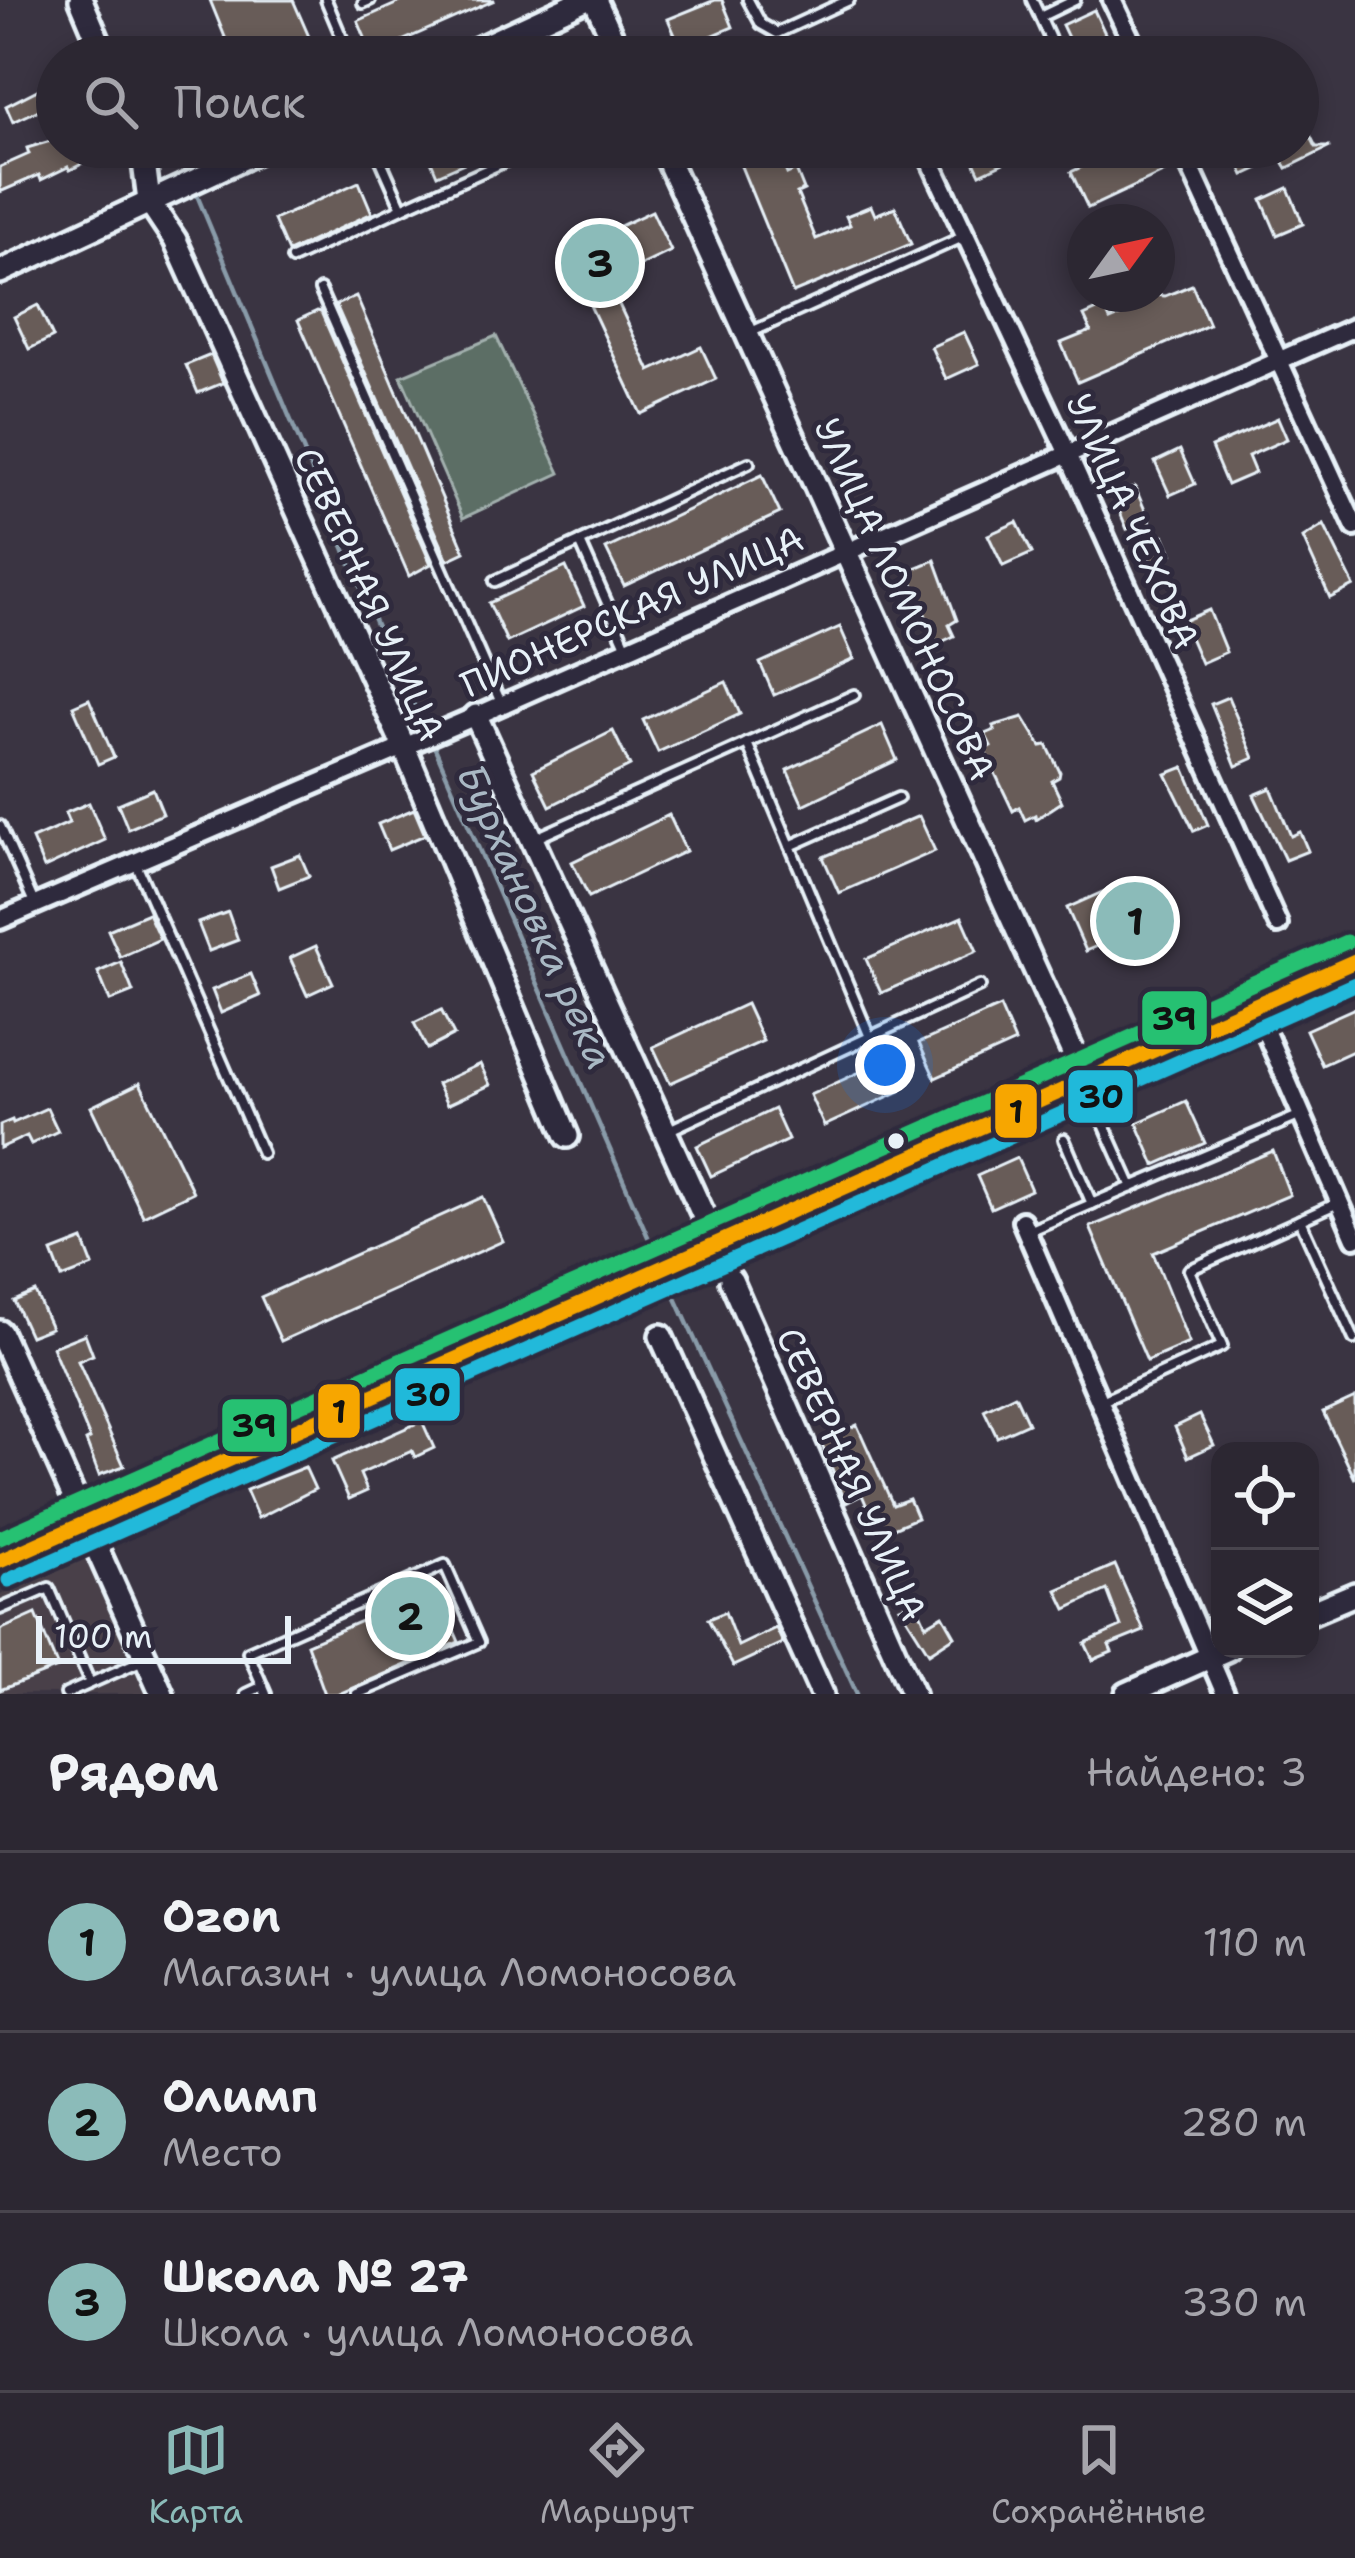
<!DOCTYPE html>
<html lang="ru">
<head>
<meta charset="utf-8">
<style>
	:root { --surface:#2c2732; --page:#342f3a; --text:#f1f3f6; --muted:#a6a5ac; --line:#48444d; --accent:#8bbbb9 }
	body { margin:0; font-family:"Shantell Sans",sans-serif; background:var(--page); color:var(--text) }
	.controls { position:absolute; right:36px; bottom:36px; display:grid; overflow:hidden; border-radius:24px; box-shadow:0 6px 18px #0003 }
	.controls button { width:108px; height:108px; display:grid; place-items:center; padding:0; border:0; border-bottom:3px solid var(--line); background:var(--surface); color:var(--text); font:60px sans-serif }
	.compass { position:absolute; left:1067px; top:204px; width:108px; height:108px; border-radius:50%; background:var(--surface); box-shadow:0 6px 18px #0003; rotate:57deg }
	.scale { position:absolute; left:36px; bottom:30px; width:255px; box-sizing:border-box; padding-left:12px; border:6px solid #e8f1f8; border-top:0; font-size:33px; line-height:42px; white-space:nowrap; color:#e8f1f8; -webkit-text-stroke:9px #2f2a3d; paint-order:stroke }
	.you { position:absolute; left:885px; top:1065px; width:42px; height:42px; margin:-30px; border:9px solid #fff; border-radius:50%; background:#1a73e8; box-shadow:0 0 0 18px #1a73e833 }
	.badge { display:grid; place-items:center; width:78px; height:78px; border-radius:50%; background:var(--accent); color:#111; font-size:39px; font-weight:700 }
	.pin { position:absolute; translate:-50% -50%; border:6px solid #fff; box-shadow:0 3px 12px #0006 }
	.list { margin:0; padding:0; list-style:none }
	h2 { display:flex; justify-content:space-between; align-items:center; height:156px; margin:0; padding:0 48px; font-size:51px }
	h2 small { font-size:39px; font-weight:400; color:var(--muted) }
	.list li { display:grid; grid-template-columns:78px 1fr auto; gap:36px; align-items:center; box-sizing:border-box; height:180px; padding:0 48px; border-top:3px solid var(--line) }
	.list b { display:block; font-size:45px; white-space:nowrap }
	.list p { margin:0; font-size:39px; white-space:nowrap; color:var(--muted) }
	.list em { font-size:39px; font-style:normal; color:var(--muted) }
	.icon { flex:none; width:66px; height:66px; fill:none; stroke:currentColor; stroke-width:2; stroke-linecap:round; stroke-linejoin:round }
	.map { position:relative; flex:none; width:1355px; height:1694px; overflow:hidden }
	.search { position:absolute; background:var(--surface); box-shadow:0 6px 18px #0003; left:36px; right:36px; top:36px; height:132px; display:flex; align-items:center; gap:30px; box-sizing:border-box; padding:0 42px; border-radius:66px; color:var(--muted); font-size:45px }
	.sheet { height:696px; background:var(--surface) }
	nav { display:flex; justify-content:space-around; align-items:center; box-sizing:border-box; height:168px; border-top:3px solid var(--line); background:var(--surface); font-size:33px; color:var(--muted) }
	nav a { display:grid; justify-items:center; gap:6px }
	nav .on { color:var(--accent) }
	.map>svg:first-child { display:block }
</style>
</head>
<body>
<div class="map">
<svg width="1355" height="1694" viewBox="0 0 1355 1694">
	<rect width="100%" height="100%" fill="#3a3442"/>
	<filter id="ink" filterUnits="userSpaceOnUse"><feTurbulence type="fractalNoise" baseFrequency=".00833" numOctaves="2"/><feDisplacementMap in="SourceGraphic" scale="24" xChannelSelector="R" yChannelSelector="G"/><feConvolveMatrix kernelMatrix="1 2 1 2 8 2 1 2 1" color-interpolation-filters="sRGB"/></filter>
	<g filter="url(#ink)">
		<!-- built -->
		<path fill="#484049" d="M89,1556L149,1694H0V1595Z"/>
		<!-- green -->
		<path fill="#5c6e65" stroke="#a2b0ae" stroke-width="3" d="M496,336L560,473L463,518L401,376Z"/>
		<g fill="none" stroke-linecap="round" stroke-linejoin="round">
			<!-- stream -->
			<g stroke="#899ba9" stroke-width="4.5">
				<path d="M180,155L190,177"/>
				<path d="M194,188L390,658L426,729"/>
				<path d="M431,739L659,1262"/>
				<path d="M664,1272L857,1694"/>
			</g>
		</g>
		<!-- building -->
		<g fill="#685c58" stroke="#e8f1f8" stroke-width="3">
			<path d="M210,0H293L313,46L286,57H233Z"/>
			<path d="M405,0H495L372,54L358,21Z"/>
			<path d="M715,0H722L733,27L681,49L668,19Z"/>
			<path d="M1094,10L1116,57H1077L1062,25Z"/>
			<path d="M57,80V147H115L70,170L68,167L41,180L39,175L0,192V167L29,154L27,148L54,140L39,110L13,122L6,106Z"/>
			<path d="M1298,111L1316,147H1330L1287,168L1281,158L1244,175L1233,151L1241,147H1298Z"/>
			<path d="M425,147H500L437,175Z"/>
			<path d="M767,147H776L787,174L796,170L804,190L797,193L816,239L850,225L846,216L871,206L875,215L895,207L911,244L793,293L738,159Z"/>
			<path d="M967,147H1012L1016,157L980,174Z"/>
			<path d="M1125,147H1159L1169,170L1088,208L1071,172Z"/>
			<path d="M359,182L372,213L288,252L274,220Z"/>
			<path d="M1288,188L1303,224L1277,235L1262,200Z"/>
			<path d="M652,211L671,251L608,281L650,371L701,347L716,379L641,414L565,252Z"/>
			<path d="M1192,285L1209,325L1078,382L1061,343L1091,331L1084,316L1104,307L1110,320L1143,306L1137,294L1165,296Z"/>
			<path d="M356,296L465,552L448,560L336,305Z"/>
			<path d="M38,305L53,337L29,349L14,317Z"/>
			<path d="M317,311L321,312L431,564L409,576L298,320Z"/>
			<path d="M964,332L979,364L946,379L931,347Z"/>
			<path d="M211,355L223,383L198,393L186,365Z"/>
			<path d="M1278,418L1287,439L1248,456L1255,473L1227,485L1211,447Z"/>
			<path d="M1180,450L1195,484L1170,495L1155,462Z"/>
			<path d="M762,475L780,513L624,586L606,549Z"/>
			<path d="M1135,487L1157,538L1164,535L1172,554L1151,563L1135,526L1127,529L1113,496Z"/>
			<path d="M1017,522L1032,553L1003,566L988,535Z"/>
			<path d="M1324,525L1354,586L1330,598L1303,538Z"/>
			<path d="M935,560L957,620L949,625L954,636L937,644L908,571Z"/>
			<path d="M566,567L584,606L507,642L489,603Z"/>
			<path d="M1209,610L1226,652L1201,663L1183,621Z"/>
			<path d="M840,627L854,659L774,695L760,663Z"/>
			<path d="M726,682L740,714L658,752L643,720Z"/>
			<path d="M1228,697L1254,758L1236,766L1211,704Z"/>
			<path d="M89,699L114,757L98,764L73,706Z"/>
			<path d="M1023,717L1041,746L1047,745L1060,772L1059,777L1052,781L1062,802L1036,819L1035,815L1025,820L1019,807L1013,811L984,750L991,746L985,734L995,730L993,726Z"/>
			<path d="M882,725L897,760L803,805L787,770Z"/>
			<path d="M613,731L630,766L550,806L533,771Z"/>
			<path d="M1184,767L1208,825L1194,831L1166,774Z"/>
			<path d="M1271,788L1291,836L1300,832L1308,851L1285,860L1254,795Z"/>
			<path d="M153,789L163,814L128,829L118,804Z"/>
			<path d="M89,803L105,840L44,868L32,839L69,823L65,813Z"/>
			<path d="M414,809L425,835L389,850L378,824Z"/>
			<path d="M669,815L686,851L589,897L572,862Z"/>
			<path d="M919,816L935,851L839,893L823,857Z"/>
			<path d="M300,855L309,876L279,888L271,866Z"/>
			<path d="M1134,878L1153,922L1086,951L1067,908Z"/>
			<path d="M228,912L238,940L209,951L198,923Z"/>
			<path d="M148,913L160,939L120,957L108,930Z"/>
			<path d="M962,917L977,951L881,993L866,959Z"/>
			<path d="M316,946L333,983L307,995L290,958Z"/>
			<path d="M121,962L133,992L110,1001L98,972Z"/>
			<path d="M251,974L260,996L221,1013L212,990Z"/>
			<path d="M746,1004L763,1041L670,1083L653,1047Z"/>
			<path d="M1000,1007L1015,1042L935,1078L919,1043Z"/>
			<path d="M1355,1008V1050L1322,1065L1306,1030Z"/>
			<path d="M441,1010L454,1035L427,1049L414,1023Z"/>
			<path d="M886,1060L900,1091L824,1126L810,1095Z"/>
			<path d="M480,1064L490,1085L447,1105L437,1084Z"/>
			<path d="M140,1083L193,1192L143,1216L91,1107Z"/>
			<path d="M1186,1101L1205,1143L1155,1165L1137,1123Z"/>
			<path d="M47,1108L58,1131L31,1144L27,1136L0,1148V1125L12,1120L13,1123Z"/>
			<path d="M774,1109L788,1140L711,1176L697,1146Z"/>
			<path d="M1273,1151L1290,1195L1153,1253L1189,1343L1147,1361L1090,1227Z"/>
			<path d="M1017,1158L1031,1190L991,1208L977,1176Z"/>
			<path d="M483,1197L503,1241L281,1341L261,1297Z"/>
			<path d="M83,1240L93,1266L62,1278L52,1252Z"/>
			<path d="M35,1292L51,1328L30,1336L14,1301Z"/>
			<path d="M85,1334L93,1355L78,1361L124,1466L99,1475L86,1441L90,1439L52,1347Z"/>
			<path d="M1015,1395L1028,1423L997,1437L984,1410Z"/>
			<path d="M1355,1397V1479L1323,1412Z"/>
			<path d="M1200,1415L1214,1445L1188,1457L1175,1427Z"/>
			<path d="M422,1421L434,1448L415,1457L412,1451L360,1474L367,1491L349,1499L332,1461Z"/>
			<path d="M857,1425L893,1505L909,1499L917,1518L879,1534L862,1495L846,1503L821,1442Z"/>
			<path d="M305,1467L315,1489L258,1518L246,1490Z"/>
			<path d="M1115,1565L1144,1631L1109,1645L1112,1652L1093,1660L1085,1643L1121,1627L1107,1590L1066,1609L1057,1590Z"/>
			<path d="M436,1589L459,1642L339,1694H325L307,1644Z"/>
			<path d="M915,1601L926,1625L943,1615L955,1636L929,1653L900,1607Z"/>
			<path d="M725,1612L738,1646L776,1628L783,1643L733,1666L708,1619Z"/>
			<path d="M36,1614L58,1668L0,1690V1630Z"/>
		</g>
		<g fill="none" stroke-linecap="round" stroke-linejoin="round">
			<!-- lane casing -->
			<g stroke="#e8f1f8" stroke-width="16">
				<g id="lane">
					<path d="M326,0L350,57"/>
					<path d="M748,0L761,24L777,33L849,0"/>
					<path d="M1032,0L1040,17L1075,0"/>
					<path d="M363,3L370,0"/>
					<path d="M1040,17L1058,57"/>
					<path d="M375,147L402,208L537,147"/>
					<path d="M1067,152L1077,147"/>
					<path d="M292,259L402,208"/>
					<path d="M320,290L501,703"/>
					<path d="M749,333L965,236"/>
					<path d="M495,581L580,542"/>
					<path d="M627,648L580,542L749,463"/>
					<path d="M747,743L870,1037"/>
					<path d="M0,826L35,905"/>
					<path d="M534,839L854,695"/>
					<path d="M790,846L898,798"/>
					<path d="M136,864L262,1153"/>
					<path d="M1103,1122L1132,1187"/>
					<path d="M667,1131L980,986"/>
					<path d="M1064,1139L1092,1204"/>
					<path d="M1300,1220L1354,1339"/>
					<path d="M1028,1231L1301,1115"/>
					<path d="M1100,1402L1222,1346L1189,1270L1338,1203"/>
					<path d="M0,1609L49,1588L90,1683"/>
					<path d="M66,1694L145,1659"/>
					<path d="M246,1694L263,1686"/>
					<path d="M266,1694L248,1652L445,1565L479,1642L357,1694"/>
				</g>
			</g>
			<!-- street casing -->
			<g stroke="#e8f1f8" stroke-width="26">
				<g id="street">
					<path d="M1112,0L1139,57"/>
					<path d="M924,147L1068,454L1278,924"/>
					<path d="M1181,147L1355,527"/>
					<path d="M0,920L476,716L1355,327"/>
					<path d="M1254,1005L1355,1238"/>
					<path d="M1022,1221L1225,1694"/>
				</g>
			</g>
			<!-- secondary casing -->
			<g stroke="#e8f1f8" stroke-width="30">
				<g id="secondary">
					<path d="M81,0L105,57"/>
					<path d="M595,0L621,57"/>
					<path d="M460,57L583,0"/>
					<path d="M142,147L149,201L175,240L404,747L567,1136"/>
					<path d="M662,147L1085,1079"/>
					<path d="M0,272L267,147"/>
					<path d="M476,716L716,1243"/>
					<path d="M731,1280L913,1694"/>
					<path d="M0,1332L162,1694"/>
					<path d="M661,1336L822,1694"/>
					<path d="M0,1561L1355,961"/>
					<path d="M1310,1613L1355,1594"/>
					<path d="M1127,1694L1228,1649"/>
				</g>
			</g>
			<!-- lane -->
			<use href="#lane" stroke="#2f2a3d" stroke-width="8"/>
			<!-- street -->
			<use href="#street" stroke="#2f2a3d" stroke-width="16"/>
			<!-- secondary -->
			<use href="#secondary" stroke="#2f2a3d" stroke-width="21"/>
			<!-- bus-1 casing -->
			<g stroke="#2f2a3d" stroke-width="24">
				<path id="bus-1" d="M0,1561L1355,961"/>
			</g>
			<!-- bus-2 casing -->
			<g stroke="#2f2a3d" stroke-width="24">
				<path id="bus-2" d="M9,1580L1355,984"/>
			</g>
			<!-- bus-3 casing -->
			<g stroke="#2f2a3d" stroke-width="24">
				<path id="bus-3" d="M0,1538L1346,942"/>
			</g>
			<!-- bus-1 -->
			<use href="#bus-1" stroke="#f7a600" stroke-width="15"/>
			<!-- bus-2 -->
			<use href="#bus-2" stroke="#20b9da" stroke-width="15"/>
			<!-- bus-3 -->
			<use href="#bus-3" stroke="#26c172" stroke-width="15"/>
		</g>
	</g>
	<!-- markers -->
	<circle fill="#e8f1f8" stroke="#2f2a3d" stroke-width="4.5" cx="896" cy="1141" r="10"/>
	<g text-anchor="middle" stroke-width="10" stroke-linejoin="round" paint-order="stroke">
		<!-- street labels -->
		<g font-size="36" fill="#e8f1f8" stroke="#2f2a3d">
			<text transform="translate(1133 521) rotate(66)" y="13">УЛИЦА ЧЕХОВА</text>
			<text transform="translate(370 594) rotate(66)" y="13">СЕВЕРНАЯ УЛИЦА</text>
			<text transform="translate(905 599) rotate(66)" y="13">УЛИЦА ЛОМОНОСОВА</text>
			<text transform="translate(632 611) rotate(-24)" y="13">ПИОНЕРСКАЯ УЛИЦА</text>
			<text transform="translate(852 1474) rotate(66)" y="13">СЕВЕРНАЯ УЛИЦА</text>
		</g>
		<!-- water labels -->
		<g font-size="39" font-style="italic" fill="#a9b8c4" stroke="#2f2a3d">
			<text transform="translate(536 916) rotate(66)" y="14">Бурхановка река</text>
		</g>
	</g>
	<g stroke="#2f2a3d" stroke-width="4.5">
		<rect x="1140" y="989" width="69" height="58" rx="12" fill="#26c172"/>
		<rect x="1066" y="1068" width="69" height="57" rx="12" fill="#20b9da"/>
		<rect x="993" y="1082" width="46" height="58" rx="12" fill="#f7a600"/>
		<rect x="393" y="1366" width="69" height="57" rx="12" fill="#20b9da"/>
		<rect x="316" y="1382" width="46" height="58" rx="12" fill="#f7a600"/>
		<rect x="220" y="1397" width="69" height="57" rx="12" fill="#26c172"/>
	</g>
	<g font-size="33" text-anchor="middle" font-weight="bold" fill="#111">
		<text x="1174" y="1030">39</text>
		<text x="1101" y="1108">30</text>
		<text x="1016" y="1123">1</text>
		<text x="428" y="1406">30</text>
		<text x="339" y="1423">1</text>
		<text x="254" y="1437">39</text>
	</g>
</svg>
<div class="controls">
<button><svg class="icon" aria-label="locate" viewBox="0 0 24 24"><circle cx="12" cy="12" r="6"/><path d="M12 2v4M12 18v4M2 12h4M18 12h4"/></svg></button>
<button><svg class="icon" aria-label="layers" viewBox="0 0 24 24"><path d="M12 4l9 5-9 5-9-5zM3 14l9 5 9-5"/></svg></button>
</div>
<svg class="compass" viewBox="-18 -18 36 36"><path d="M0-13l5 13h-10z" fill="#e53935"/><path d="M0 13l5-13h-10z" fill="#a6a5ac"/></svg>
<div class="scale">100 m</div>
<div class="you"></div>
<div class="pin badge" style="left:1135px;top:921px">1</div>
<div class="pin badge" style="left:410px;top:1616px">2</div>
<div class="pin badge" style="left:600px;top:263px">3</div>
<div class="search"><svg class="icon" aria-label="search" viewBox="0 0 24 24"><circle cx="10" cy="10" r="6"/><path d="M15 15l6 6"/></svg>Поиск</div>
</div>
<section class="sheet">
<h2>Рядом<small>Найдено: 3</small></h2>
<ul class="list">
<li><span class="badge">1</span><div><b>Ozon</b><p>Магазин · улица Ломоносова</p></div><em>110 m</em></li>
<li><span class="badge">2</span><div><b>Олимп</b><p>Место</p></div><em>280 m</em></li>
<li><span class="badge">3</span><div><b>Школа № 27</b><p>Школа · улица Ломоносова</p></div><em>330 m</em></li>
</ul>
</section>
<nav>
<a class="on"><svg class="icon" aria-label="map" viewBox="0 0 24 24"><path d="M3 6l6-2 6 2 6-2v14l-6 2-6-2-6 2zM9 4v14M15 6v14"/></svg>Карта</a>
<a><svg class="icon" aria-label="directions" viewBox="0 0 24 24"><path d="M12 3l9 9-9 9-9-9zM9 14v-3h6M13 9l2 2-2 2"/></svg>Маршрут</a>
<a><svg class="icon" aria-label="saved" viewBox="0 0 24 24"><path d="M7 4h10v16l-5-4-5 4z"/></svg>Сохранённые</a>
</nav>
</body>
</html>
